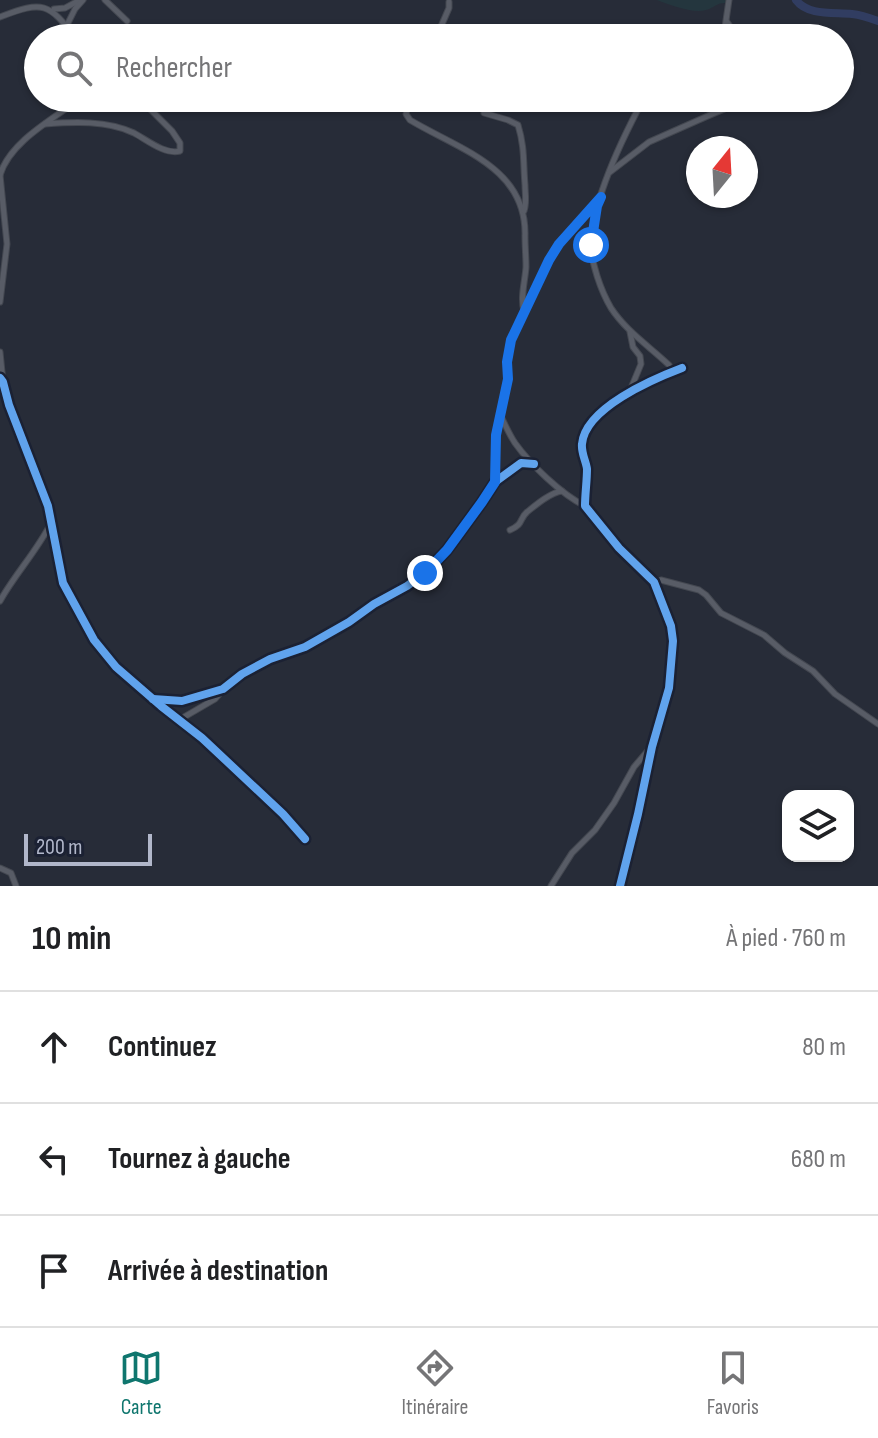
<!DOCTYPE html>
<html lang="fr">
<head>
<meta charset="utf-8">
<style>
	:root { --surface:#fff; --page:#f6f6f6; --text:#202124; --muted:#757577; --line:#e0e0e0; --accent:#0f766e }
	body { margin:0; font-family:"Sofia Sans Condensed",sans-serif; background:var(--page); color:var(--text) }
	.controls { position:absolute; right:24px; bottom:24px; display:grid; overflow:hidden; border-radius:16px; box-shadow:0 2px 6px #0004 }
	.controls button { width:72px; height:72px; display:grid; place-items:center; padding:0; border:0; border-bottom:2px solid var(--line); background:var(--surface); color:var(--text); font:40px sans-serif }
	.compass { position:absolute; left:686px; top:136px; width:72px; height:72px; border-radius:50%; background:var(--surface); box-shadow:0 2px 6px #0004; rotate:18deg }
	.scale { position:absolute; left:24px; bottom:20px; width:128px; box-sizing:border-box; padding-left:8px; border:4px solid #b1b7ca; border-top:0; font-size:22px; line-height:28px; white-space:nowrap; color:#b1b7ca; -webkit-text-stroke:6px #1b2133; paint-order:stroke }
	.stop { position:absolute; width:24px; height:24px; margin:-18px; border:6px solid #1a73e8; border-radius:50%; background:#fff }
	.stop.end { background:#1a73e8; border-color:#fff; box-shadow:0 2px 8px #0008 }
	.list { margin:0; padding:0; list-style:none }
	h2 { display:flex; justify-content:space-between; align-items:center; height:104px; margin:0; padding:0 32px; font-size:34px }
	h2 small { font-size:26px; font-weight:400; color:var(--muted) }
	.list li { display:grid; grid-template-columns:52px 1fr auto; gap:24px; align-items:center; box-sizing:border-box; height:112px; padding:0 32px; border-top:2px solid var(--line) }
	.list b { display:block; font-size:30px; white-space:nowrap }
	.list em { font-size:26px; font-style:normal; color:var(--muted) }
	.icon { flex:none; width:44px; height:44px; fill:none; stroke:currentColor; stroke-width:2; stroke-linecap:round; stroke-linejoin:round }
	.map { position:relative; flex:none; width:878px; height:886px; overflow:hidden }
	.search { position:absolute; background:var(--surface); box-shadow:0 2px 6px #0004; left:24px; right:24px; top:24px; height:88px; display:flex; align-items:center; gap:20px; box-sizing:border-box; padding:0 28px; border-radius:44px; color:var(--muted); font-size:30px }
	.sheet { height:440px; background:var(--surface) }
	nav { display:flex; justify-content:space-around; align-items:center; box-sizing:border-box; height:112px; border-top:2px solid var(--line); background:var(--surface); font-size:22px; color:var(--muted) }
	nav a { display:grid; justify-items:center; gap:4px }
	nav .on { color:var(--accent) }
	.map>svg:first-child { display:block }
</style>
</head>
<body>
<div class="map">
<svg width="878" height="886" viewBox="0 0 878 886">
	<rect width="100%" height="100%" fill="#272c38"/>
	<!-- green -->
	<path fill="#24363e" d="M657,0H727L725,3C716,3 714,8 706,10C693,14 670,5 657,0Z"/>
	<g fill="none" stroke-linecap="round" stroke-linejoin="round">
		<!-- river -->
		<path stroke="#313d61" stroke-width="8" d="M796,0C808,16 834,12 852,14C861,15 870,18 878,21"/>
		<!-- street casing -->
		<g stroke="#444851" stroke-width="7">
			<g id="street">
				<path d="M105,0L127,21"/>
				<path d="M54,9L65,8L80,0"/>
				<path d="M0,17C44,0 48,3 76,38"/>
				<path d="M727,22L736,35L741,38"/>
				<path d="M67,25L75,9L83,0"/>
				<path d="M436,38L449,8V2"/>
				<path d="M718,38L724,34L729,0"/>
				<path d="M410,98L406,114L410,120C458,149 527,167 525,236C525,247 526,257 526,267C525,282 520,297 524,311"/>
				<path d="M496,98L484,113L508,120L518,125C525,148 523,162 525,185C525,194 527,202 524,211"/>
				<path d="M644,98C623,137 593,198 591,243C591,263 601,291 611,308C626,331 649,346 669,365"/>
				<path d="M722,98L733,104"/>
				<path d="M45,124C73,122 107,120 134,133C147,140 165,155 180,151V143L172,131L139,98"/>
				<path d="M610,172L649,142L710,115L734,105L756,100L785,98"/>
				<path d="M0,175C10,141 55,118 81,98"/>
				<path d="M0,302L7,244L0,175"/>
				<path d="M0,352L3,382"/>
				<path d="M0,378L3,382L9,405L48,506L63,583L94,640L116,667L161,706L202,738L283,814L305,839"/>
				<path d="M629,393L641,364L640,356L633,347L630,332"/>
				<path d="M495,481L496,435L500,416"/>
				<path d="M585,506C561,494 530,464 515,443C509,434 505,424 500,415L508,379L507,362L511,340L531,295L549,260L559,244L601,197"/>
				<path d="M510,530C524,524 519,519 527,512C537,504 550,493 562,491"/>
				<path d="M654,582L661,580L699,590L706,595L721,613L764,635L785,653L813,671L835,694L878,724"/>
				<path d="M0,601C15,574 37,551 51,523"/>
				<path d="M153,699L182,701L223,689L242,674L270,659L305,647L349,622L374,604L407,586L425,573L447,550L482,502L495,482L521,463L534,464"/>
				<path d="M179,720L215,699L223,690"/>
				<path d="M0,868L11,873L16,886"/>
				<path d="M551,886L572,853L595,830L614,803L634,767L651,747"/>
				<path d="M620,886L638,814L652,747L669,688L673,641L671,626L654,582L619,548L585,506C585,494 587,481 587,469C586,461 581,453 582,444C585,408 653,379 682,368"/>
			</g>
		</g>
		<!-- street -->
		<use href="#street" stroke="#585c66" stroke-width="5"/>
		<!-- cycleway casing -->
		<g stroke="#1b2133" stroke-width="13">
			<g id="cycleway">
				<path d="M0,378L3,382L9,405L48,506L63,583L94,640L116,667L161,706L202,738L283,814L305,839"/>
				<path d="M153,699L182,701L223,689L242,674L270,659L305,647L349,622L374,604L407,586L425,573L447,550L482,502L495,482L521,463L534,464"/>
				<path d="M620,886L638,814L652,747L669,688L673,641L671,626L654,582L619,548L585,506C585,494 587,481 587,469C586,461 581,453 582,444C585,408 653,379 682,368"/>
			</g>
		</g>
		<!-- cycleway -->
		<use href="#cycleway" stroke="#60a3ed" stroke-width="8"/>
	</g>
	<g fill="none" stroke-linecap="round" stroke-linejoin="round">
		<!-- route -->
		<path stroke="#1a73e8" stroke-width="10" d="M425,573L447,550L482,502L495,482L496,435L508,379L507,362L511,340L549,260L559,244L601,197L597,206L591,245"/>
	</g>
</svg>
<div class="controls">
<button><svg class="icon" aria-label="layers" viewBox="0 0 24 24"><path d="M12 4l9 5-9 5-9-5zM3 14l9 5 9-5"/></svg></button>
</div>
<svg class="compass" viewBox="-18 -18 36 36"><path d="M0-13l5 13h-10z" fill="#e53935"/><path d="M0 13l5-13h-10z" fill="#757577"/></svg>
<div class="scale">200 m</div>
<div class="stop" style="left:591px;top:245px"></div>
<div class="stop end" style="left:425px;top:573px"></div>
<div class="search"><svg class="icon" aria-label="search" viewBox="0 0 24 24"><circle cx="10" cy="10" r="6"/><path d="M15 15l6 6"/></svg>Rechercher</div>
</div>
<section class="sheet">
<h2>10 min<small>À pied · 760 m</small></h2>
<ul class="list">
<li><svg class="icon" aria-label="ahead" viewBox="0 0 24 24"><path d="M12 20V5M6 11l6-6 6 6"/></svg><div><b>Continuez</b></div><em>80 m</em></li>
<li><svg class="icon" aria-label="left" viewBox="0 0 24 24"><path d="M17 20v-9H6M10 6l-5 5 5 5"/></svg><div><b>Tournez à gauche</b></div><em>680 m</em></li>
<li><svg class="icon" aria-label="arrive" viewBox="0 0 24 24"><path d="M6 21V4h12l-3 4 3 4H6"/></svg><div><b>Arrivée à destination</b></div></li>
</ul>
</section>
<nav>
<a class="on"><svg class="icon" aria-label="map" viewBox="0 0 24 24"><path d="M3 6l6-2 6 2 6-2v14l-6 2-6-2-6 2zM9 4v14M15 6v14"/></svg>Carte</a>
<a><svg class="icon" aria-label="directions" viewBox="0 0 24 24"><path d="M12 3l9 9-9 9-9-9zM9 14v-3h6M13 9l2 2-2 2"/></svg>Itinéraire</a>
<a><svg class="icon" aria-label="saved" viewBox="0 0 24 24"><path d="M7 4h10v16l-5-4-5 4z"/></svg>Favoris</a>
</nav>
</body>
</html>
